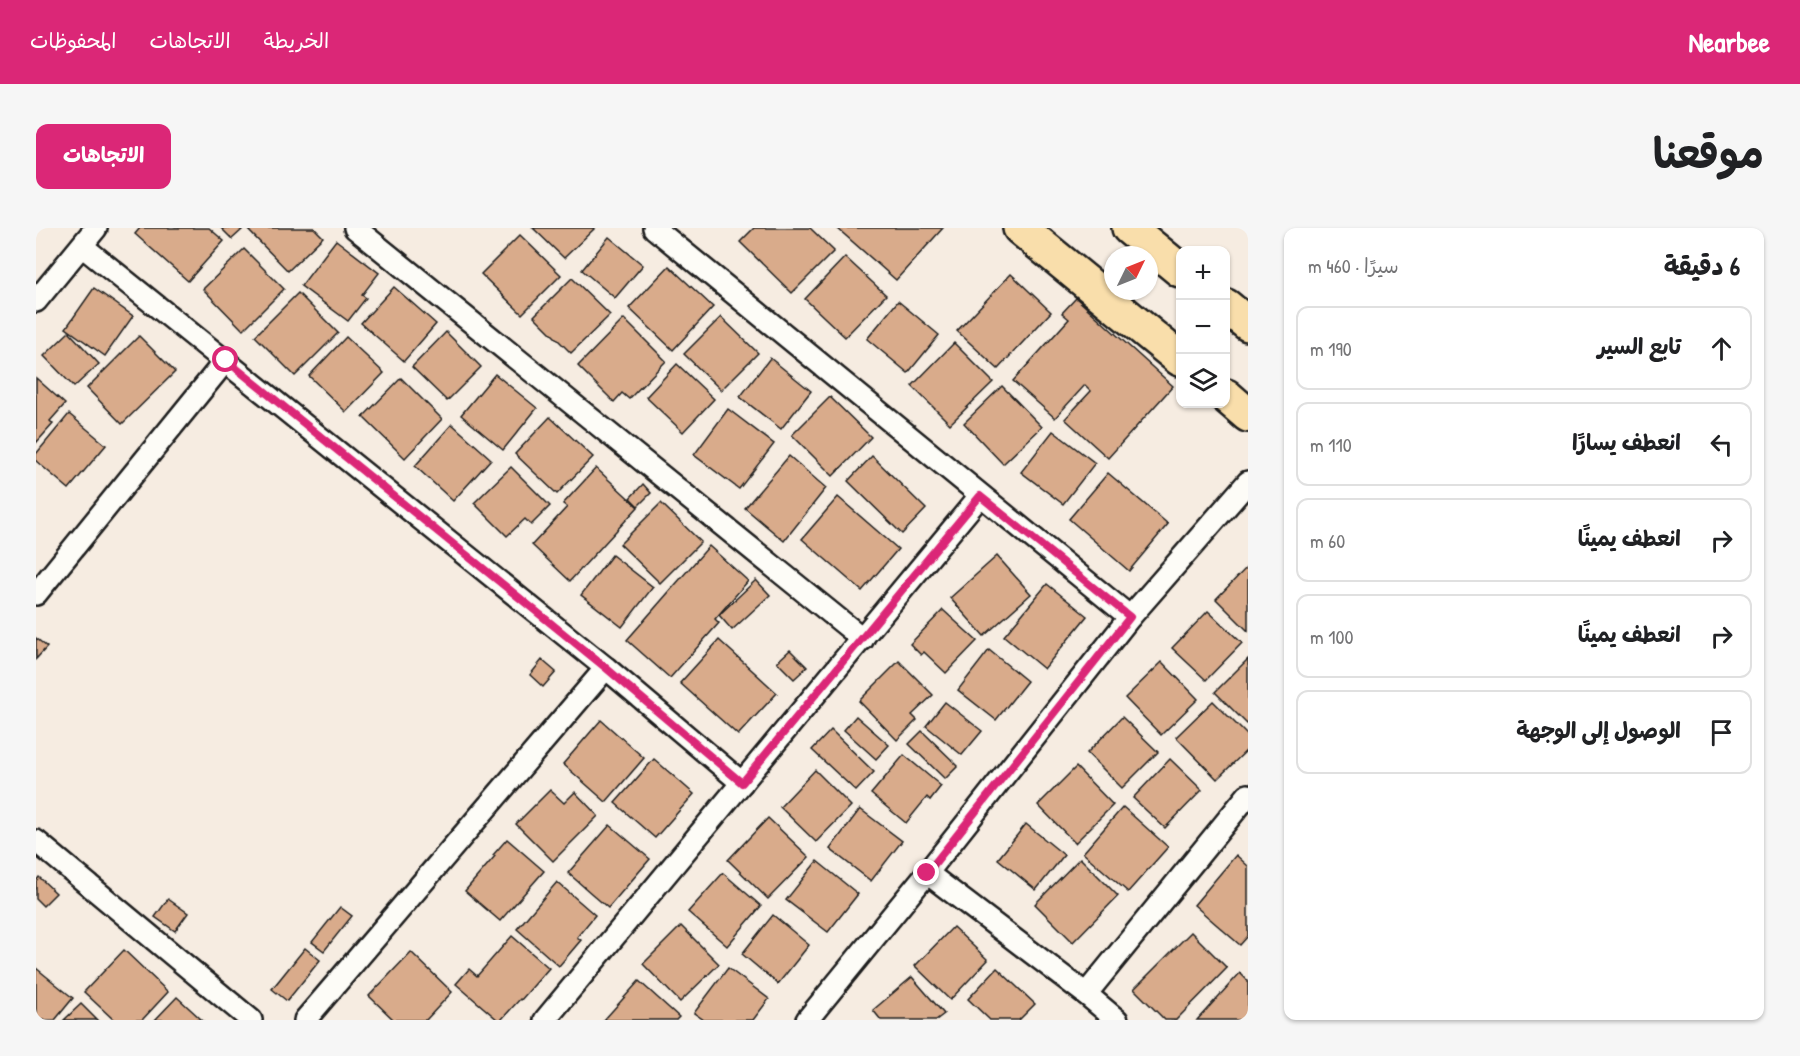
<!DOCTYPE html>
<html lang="ar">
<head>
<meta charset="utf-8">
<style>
	:root { --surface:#fff; --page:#f6f6f6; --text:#202124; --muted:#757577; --line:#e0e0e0; --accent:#db2777 }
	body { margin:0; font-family:"Patrick Hand","Playpen Sans Arabic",sans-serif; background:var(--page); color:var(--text); direction:rtl }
	.controls { position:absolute; right:18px; top:18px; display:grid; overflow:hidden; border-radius:12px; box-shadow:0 2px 4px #0004 }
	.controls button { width:54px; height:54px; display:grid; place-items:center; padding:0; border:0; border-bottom:2px solid var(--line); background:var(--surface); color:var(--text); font:30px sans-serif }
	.compass { position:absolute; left:1068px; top:18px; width:54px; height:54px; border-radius:50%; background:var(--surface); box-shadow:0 2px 4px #0004; rotate:47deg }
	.stop { position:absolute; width:18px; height:18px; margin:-14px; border:4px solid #db2777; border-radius:50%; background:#fff }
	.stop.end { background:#db2777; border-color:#fff; box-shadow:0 2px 6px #0008 }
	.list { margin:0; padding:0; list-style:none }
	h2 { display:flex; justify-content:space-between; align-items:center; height:78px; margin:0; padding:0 24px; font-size:26px }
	h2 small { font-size:20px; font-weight:400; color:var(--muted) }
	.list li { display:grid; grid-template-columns:39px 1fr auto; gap:18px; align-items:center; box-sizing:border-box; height:84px; margin:0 12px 12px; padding:0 12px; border:2px solid var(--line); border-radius:12px }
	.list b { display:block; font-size:22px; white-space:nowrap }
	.list em { font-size:20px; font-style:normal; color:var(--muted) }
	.icon { flex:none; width:33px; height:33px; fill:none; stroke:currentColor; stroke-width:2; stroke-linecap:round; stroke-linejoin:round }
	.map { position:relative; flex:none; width:1212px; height:792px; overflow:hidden; direction:ltr; border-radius:12px }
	header { display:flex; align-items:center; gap:36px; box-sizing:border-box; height:84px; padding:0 30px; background:var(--accent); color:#fff }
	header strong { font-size:28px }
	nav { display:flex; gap:33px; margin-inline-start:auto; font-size:21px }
	.intro { display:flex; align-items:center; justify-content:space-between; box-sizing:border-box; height:144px; padding:0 36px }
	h1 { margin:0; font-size:42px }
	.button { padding:15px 27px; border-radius:12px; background:var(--accent); color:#fff; font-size:21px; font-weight:700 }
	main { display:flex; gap:36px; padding:0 36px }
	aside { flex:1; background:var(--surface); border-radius:12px; box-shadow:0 2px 4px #0004 }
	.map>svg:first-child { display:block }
</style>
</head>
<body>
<header>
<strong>Nearbee</strong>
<nav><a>الخريطة</a><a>الاتجاهات</a><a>المحفوظات</a></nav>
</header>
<div class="intro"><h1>موقعنا</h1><a class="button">الاتجاهات</a></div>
<main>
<aside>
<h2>6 دقيقة<small>سيرًا · 460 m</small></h2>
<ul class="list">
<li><svg class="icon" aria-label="ahead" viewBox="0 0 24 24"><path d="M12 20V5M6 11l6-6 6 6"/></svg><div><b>تابع السير</b></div><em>190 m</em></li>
<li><svg class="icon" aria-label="left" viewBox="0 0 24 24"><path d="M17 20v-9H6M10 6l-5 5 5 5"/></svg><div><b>انعطف يسارًا</b></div><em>110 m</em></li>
<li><svg class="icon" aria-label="right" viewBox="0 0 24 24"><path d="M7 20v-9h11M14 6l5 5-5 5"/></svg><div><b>انعطف يمينًا</b></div><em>60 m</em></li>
<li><svg class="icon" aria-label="right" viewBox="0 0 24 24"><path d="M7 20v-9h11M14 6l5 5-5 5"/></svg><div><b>انعطف يمينًا</b></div><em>100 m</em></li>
<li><svg class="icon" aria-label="arrive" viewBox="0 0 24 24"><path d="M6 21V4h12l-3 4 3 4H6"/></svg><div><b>الوصول إلى الوجهة</b></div></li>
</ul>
</aside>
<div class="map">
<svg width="1212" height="792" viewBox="0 0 1212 792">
	<rect width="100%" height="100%" fill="#f6ece1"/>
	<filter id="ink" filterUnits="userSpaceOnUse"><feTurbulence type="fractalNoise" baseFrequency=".0167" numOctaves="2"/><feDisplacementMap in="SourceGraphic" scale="12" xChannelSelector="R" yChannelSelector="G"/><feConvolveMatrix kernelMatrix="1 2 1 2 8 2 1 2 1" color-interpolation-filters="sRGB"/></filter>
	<g filter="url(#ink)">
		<!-- building -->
		<g fill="#d9ab8b" stroke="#1c1c1c" stroke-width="1.5">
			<path d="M104,0H173L188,13L152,53L99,6Z"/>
			<path d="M185,0H205L204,1L206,2L196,11Z"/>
			<path d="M217,0H278L287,9L252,43L213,3Z"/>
			<path d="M497,0H559L528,30Z"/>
			<path d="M718,0H774L798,23L756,65L704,14Z"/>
			<path d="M801,0H907L860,52Z"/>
			<path d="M484,7L525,47L486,86L445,46Z"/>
			<path d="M573,9L607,37L579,70L546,42Z"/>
			<path d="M300,12L343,45L326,67L330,70L312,93L265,58Z"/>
			<path d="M208,21L248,61L207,102L167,61Z"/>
			<path d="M809,29L850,67L809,109L769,71Z"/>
			<path d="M633,38L677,79L637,122L593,80Z"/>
			<path d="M975,46L1015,84L962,141L921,103Z"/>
			<path d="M536,50L574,87L535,125L498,88Z"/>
			<path d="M358,59L400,96L368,133L325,95Z"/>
			<path d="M58,60L97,88L69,128L30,100Z"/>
			<path d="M262,65L302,105L259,148L219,108Z"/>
			<path d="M1040,70L1137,158L1072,230L1029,191L1055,163L1049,157L1019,190L977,153L1033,91L1026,85Z"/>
			<path d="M862,73L903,107L872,145L831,111Z"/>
			<path d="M685,89L722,125L685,162L648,126Z"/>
			<path d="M588,91L630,133L593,171L586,165L578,174L542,138Z"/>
			<path d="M33,104L63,136L38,159L8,128Z"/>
			<path d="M410,104L445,139L411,173L376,139Z"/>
			<path d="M103,108L139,144L86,196L51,160Z"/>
			<path d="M310,109L348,145L310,184L273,148Z"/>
			<path d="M918,115L957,154L914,196L876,158Z"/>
			<path d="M734,130L775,163L745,201L704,169Z"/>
			<path d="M641,136L678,171L647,204L610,169Z"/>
			<path d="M459,146L501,180L467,222L425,187Z"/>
			<path d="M0,150L29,176L14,193L17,196L0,215Z"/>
			<path d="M365,150L406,191L369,230L327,189Z"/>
			<path d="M966,158L1006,199L967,236L928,195Z"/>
			<path d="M794,169L835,209L797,248L756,207Z"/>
			<path d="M692,181L738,216L703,261L658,227Z"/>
			<path d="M33,186L70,217L33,261L0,233V226Z"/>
			<path d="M514,189L557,229L521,266L479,226Z"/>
			<path d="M416,196L455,231L417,273L379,238Z"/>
			<path d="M1017,203L1059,235L1027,276L985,244Z"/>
			<path d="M753,228L790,260L748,313L709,280Z"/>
			<path d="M836,228L890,281L866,306L812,253Z"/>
			<path d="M475,239L514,278L495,297L489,291L471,308L438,275Z"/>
			<path d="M560,240L602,279L534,353L496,317L531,279L527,276Z"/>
			<path d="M1072,245L1132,296L1093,343L1033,291Z"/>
			<path d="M607,256L615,265L602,278L594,270Z"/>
			<path d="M802,269L862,321L826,363L766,311Z"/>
			<path d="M625,275L665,314L624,355L584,316Z"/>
			<path d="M673,318L712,353L679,391L683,395L634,450L591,412Z"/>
			<path d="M576,327L617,359L586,399L545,367Z"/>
			<path d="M961,328L995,366L948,408L914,370Z"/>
			<path d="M1212,338V403L1180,371Z"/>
			<path d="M720,352L734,367L696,402L683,387Z"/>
			<path d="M1011,356L1051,388L1008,441L968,408Z"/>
			<path d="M907,382L941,413L910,445L888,424L885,427L874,416Z"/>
			<path d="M1172,383L1206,415L1170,452L1136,420Z"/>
			<path d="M0,410L11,419L0,431Z"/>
			<path d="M683,412L741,465L702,507L644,455Z"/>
			<path d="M754,422L771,439L758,451L741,434Z"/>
			<path d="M953,422L991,453L960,492L922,462Z"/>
			<path d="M1212,431V497L1179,464Z"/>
			<path d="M506,432L520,444L507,459L494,447Z"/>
			<path d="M863,433L897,467L876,487L881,492L861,512L823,473Z"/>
			<path d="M1126,434L1162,471L1125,507L1089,470Z"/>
			<path d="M1177,473L1212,508V521L1181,551L1140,509Z"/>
			<path d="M909,474L946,503L926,527L890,498Z"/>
			<path d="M820,488L853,517L840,531L808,502Z"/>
			<path d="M1086,489L1122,524L1086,560L1051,525Z"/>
			<path d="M565,492L608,530L570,574L527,536Z"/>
			<path d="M795,502L838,544L820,563L776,522Z"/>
			<path d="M886,503L922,538L909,551L873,516Z"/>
			<path d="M868,527L905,558L894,572L891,569L870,595L835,566Z"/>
			<path d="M618,531L658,566L619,610L579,575Z"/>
			<path d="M1134,531L1166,562L1129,600L1097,570Z"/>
			<path d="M1040,539L1077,577L1039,615L1002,577Z"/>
			<path d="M779,542L815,578L780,614L744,579Z"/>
			<path d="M514,562L528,575L539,564L562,588L517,633L480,596Z"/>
			<path d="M1087,579L1132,619L1092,664L1047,625Z"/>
			<path d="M824,581L866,613L835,653L794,621Z"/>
			<path d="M732,590L773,629L732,671L692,632Z"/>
			<path d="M990,596L1028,627L1000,662L962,631Z"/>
			<path d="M574,597L614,631L572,680L532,645Z"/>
			<path d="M471,611L508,643L464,693L429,663L459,628L457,627Z"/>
			<path d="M1200,627L1212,638V708L1204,717L1158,677Z"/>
			<path d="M1044,630L1082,668L1037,714L999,676Z"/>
			<path d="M781,633L822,666L792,704L750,672Z"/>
			<path d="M687,645L725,678L691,718L652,684Z"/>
			<path d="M3,649L20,665L7,678L0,671V653Z"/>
			<path d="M521,654L559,687L541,709L545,712L523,738L481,701Z"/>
			<path d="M132,671L152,685L139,703L119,689Z"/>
			<path d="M304,679L316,688L288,723L276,714Z"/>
			<path d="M737,687L773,717L742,756L706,726Z"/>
			<path d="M645,698L683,736L644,774L607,736Z"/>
			<path d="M917,699L952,732L914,772L879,738Z"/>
			<path d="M1155,704L1191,740L1140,792H1129L1098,761Z"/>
			<path d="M476,708L513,740L485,772L484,771L465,792H462L420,756L433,741L441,748Z"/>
			<path d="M269,720L284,732L251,773L236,761Z"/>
			<path d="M88,722L132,764L106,792H78L48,764Z"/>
			<path d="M375,724L416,764L390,792H358L333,768Z"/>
			<path d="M0,740L37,770L19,792H0Z"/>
			<path d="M692,740L733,771L717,792H668L658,785Z"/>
			<path d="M961,740L999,776L983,792H954L932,771Z"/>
			<path d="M1204,745L1212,753V792H1161Z"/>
			<path d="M876,749L908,786L900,792H845L837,782Z"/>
			<path d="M603,753L643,789L640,792H568Z"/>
			<path d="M141,769L166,792H119Z"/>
			<path d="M45,776L61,792H28Z"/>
		</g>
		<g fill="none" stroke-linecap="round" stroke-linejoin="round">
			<!-- street casing -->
			<g stroke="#1c1c1c" stroke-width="26">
				<g id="street">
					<path d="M319,0L827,411"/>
					<path d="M618,0L1094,389"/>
					<path d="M46,18L570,440L706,555"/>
					<path d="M0,73L60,0"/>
					<path d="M0,366L190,132"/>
					<path d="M0,613L215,792"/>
					<path d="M891,645L1050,766L1081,792"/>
					<path d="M1050,766L1212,567"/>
					<path d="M269,792L570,440"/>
					<path d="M509,792L944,268"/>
					<path d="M771,792L891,645L1094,389L1212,254"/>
				</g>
			</g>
			<!-- primary casing -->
			<g stroke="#1c1c1c" stroke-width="38">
				<g id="primary">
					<path d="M984,0L1144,131"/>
					<path d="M1093,0L1144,42"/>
					<path d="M1190,78L1212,96"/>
					<path d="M1190,168L1212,187"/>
				</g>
			</g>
			<!-- street -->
			<use href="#street" stroke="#fdfcf7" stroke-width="21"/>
			<!-- primary -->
			<use href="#primary" stroke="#f9deab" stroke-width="33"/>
		</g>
	</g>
	<g fill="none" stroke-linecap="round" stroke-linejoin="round" filter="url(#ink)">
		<!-- route -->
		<path stroke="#db2777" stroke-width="8" d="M190,132L570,440L706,555L944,268L1094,389L891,645"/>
	</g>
</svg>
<div class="controls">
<button>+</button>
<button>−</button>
<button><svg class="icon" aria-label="layers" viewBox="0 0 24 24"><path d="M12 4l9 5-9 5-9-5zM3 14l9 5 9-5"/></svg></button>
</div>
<svg class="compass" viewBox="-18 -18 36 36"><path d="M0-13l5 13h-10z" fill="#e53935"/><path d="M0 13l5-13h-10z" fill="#757577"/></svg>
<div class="stop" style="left:190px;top:132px"></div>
<div class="stop end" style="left:891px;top:645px"></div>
</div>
</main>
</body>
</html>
